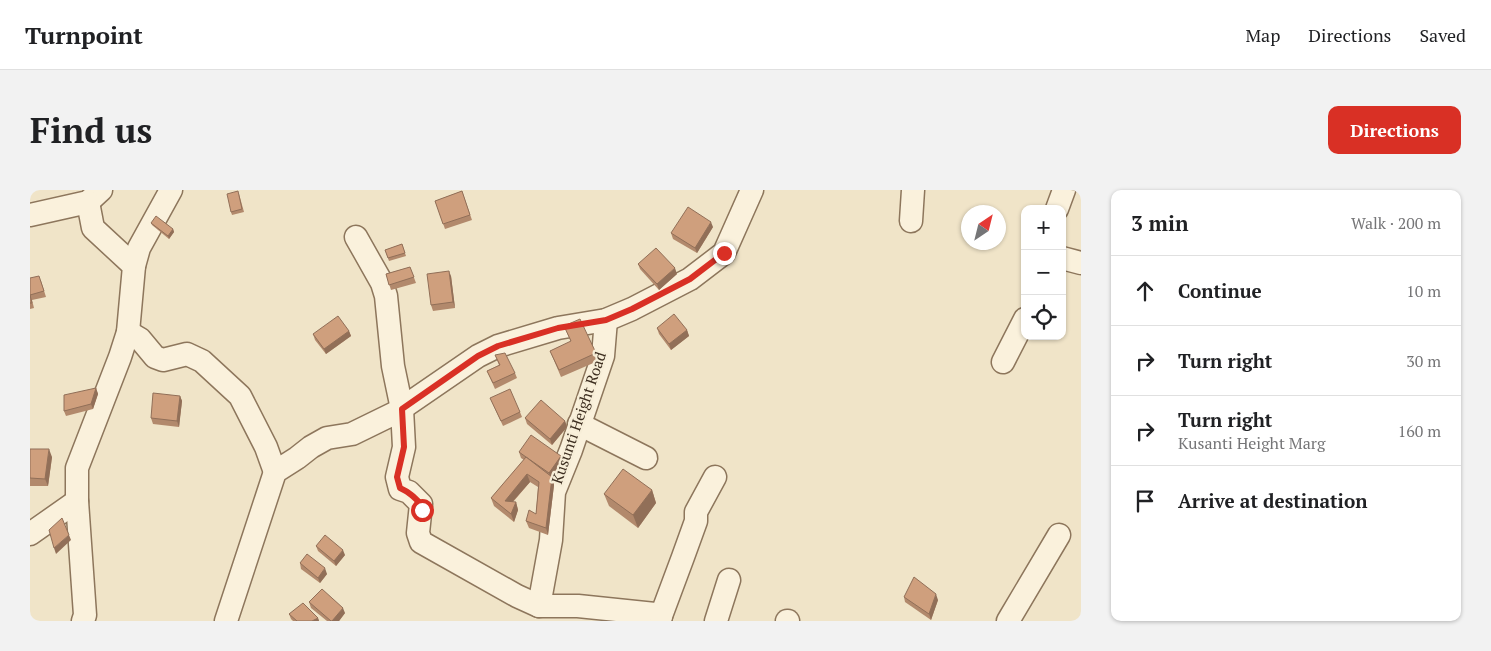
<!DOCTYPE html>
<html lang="en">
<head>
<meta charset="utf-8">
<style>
	:root { --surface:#fff; --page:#f2f2f2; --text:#202124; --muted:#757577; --line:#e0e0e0; --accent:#d93025 }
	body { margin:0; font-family:"PT Serif",serif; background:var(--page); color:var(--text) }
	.controls { position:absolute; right:15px; top:15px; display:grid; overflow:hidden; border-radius:10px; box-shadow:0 1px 4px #0004 }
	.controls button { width:45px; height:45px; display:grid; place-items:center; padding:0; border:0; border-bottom:1px solid var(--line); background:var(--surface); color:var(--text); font:25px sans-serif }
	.compass { position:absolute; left:931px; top:15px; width:45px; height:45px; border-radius:50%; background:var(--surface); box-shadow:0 1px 4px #0004; rotate:35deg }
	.stop { position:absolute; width:15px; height:15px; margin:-11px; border:4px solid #d93025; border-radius:50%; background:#fff }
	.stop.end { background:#d93025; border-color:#fff; box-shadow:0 1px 5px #0008 }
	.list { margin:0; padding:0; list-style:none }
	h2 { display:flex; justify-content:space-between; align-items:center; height:65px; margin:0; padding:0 20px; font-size:21px }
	h2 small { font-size:16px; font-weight:400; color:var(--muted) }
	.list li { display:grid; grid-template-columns:32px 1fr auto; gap:15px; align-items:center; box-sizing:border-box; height:70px; padding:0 20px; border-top:1px solid var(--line) }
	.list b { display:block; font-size:19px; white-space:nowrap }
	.list p { margin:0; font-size:16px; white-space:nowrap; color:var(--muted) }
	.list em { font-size:16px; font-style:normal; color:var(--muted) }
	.icon { flex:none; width:28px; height:28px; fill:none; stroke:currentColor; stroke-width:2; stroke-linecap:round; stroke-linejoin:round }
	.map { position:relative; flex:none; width:1051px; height:431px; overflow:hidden; border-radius:10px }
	header { display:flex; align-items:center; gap:30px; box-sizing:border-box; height:70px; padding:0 25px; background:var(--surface); border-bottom:1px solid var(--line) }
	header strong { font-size:24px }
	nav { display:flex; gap:28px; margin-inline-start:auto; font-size:18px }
	.intro { display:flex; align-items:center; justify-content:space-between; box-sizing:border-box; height:120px; padding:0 30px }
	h1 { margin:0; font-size:35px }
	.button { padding:12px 22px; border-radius:10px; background:var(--accent); color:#fff; font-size:18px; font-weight:700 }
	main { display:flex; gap:30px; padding:0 30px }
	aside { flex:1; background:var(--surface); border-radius:10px; box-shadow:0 1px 4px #0004 }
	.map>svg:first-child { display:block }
</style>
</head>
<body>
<header>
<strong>Turnpoint</strong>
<nav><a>Map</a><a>Directions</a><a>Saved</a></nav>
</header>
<div class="intro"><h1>Find us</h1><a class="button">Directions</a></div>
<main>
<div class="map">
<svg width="1051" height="431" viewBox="0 0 1051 431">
	<rect width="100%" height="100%" fill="#f0e4c8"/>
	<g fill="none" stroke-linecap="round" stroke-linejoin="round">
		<!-- minor casing -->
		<g stroke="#8d765c" stroke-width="25">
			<g id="minor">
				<path d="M1027,19L1034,0"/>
				<path d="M0,25L58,12L71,0"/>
				<path d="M881,31L883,0"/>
				<path d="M326,47L352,93L356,106L363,176L372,219L374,257L367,287L370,299L379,302L391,314L388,343L391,352L487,406L509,416H548L625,424L631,426L630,431"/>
				<path d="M1032,68L1051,73"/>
				<path d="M104,76L109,58L141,0"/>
				<path d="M98,142L110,149L125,167L133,170L157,164L172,171L210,206L236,257L245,282"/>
				<path d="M973,172L995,129"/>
				<path d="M549,234L616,268"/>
				<path d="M0,344L47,311"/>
				<path d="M509,416L521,350L524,302L541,260L573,166L576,130"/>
				<path d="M631,426L653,367L666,331V322L685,287"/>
				<path d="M53,431L55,425L47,311V278L90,167L98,142L104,76L63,38L58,12"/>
				<path d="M196,431L245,282L267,268L281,257L297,248L322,244L365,223L448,166L468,156L528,138L576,130L602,119L660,89L694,63L722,0"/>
				<path d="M686,431L699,390"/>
				<path d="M757,431H758"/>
				<path d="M978,431L1029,345"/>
			</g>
		</g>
		<!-- minor -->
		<use href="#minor" stroke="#faf1dc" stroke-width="22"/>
	</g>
	<!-- wall -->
	<g fill="#b2896c">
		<path d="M432,1L442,30L415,39L405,11Z"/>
		<path d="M209,4L214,22L202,25L201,22Z"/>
		<path d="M121,33L143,39L144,42L139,49L122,35Z"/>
		<path d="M683,37L667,63L643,49L641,43Z"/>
		<path d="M372,54L376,66L359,71L355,60Z"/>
		<path d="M608,74L647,84L629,100L610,79Z"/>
		<path d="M380,77L386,93L361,100L356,84Z"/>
		<path d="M421,86L425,118L403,121L401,115Z"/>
		<path d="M0,88L11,91L16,107L2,110L4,118L0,119Z"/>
		<path d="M534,136L566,163L568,171L531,187L520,161L541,152Z"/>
		<path d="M627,138L657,140L659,146L641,160L629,144Z"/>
		<path d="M319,141L321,146L296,164L285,150L283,144Z"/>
		<path d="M465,165L485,183L487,188L465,199L457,181L469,175Z"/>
		<path d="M66,198L68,204L63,219L36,226L34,221Z"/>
		<path d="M150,206L152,211L149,237L123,234L121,228Z"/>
		<path d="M460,208L490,222L492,227L473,236Z"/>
		<path d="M495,228L535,231L537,237L522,255L497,234Z"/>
		<path d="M0,259L22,267L18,296H0Z"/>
		<path d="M489,262L531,266L533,272L522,287L524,295L518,345L499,338L496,331L506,324L508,297L500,292L483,312H486L488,320L484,332L464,316L461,308L494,270L491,268Z"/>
		<path d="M622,300L626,313L608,338L579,316L574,304Z"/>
		<path d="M286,356L315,365L306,376L288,361Z"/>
		<path d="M270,373L297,384L290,393L271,379Z"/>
		<path d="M874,407L908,410L901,430L875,412Z"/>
		<path d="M279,412L315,423L309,431H297L281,418Z"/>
		<path d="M259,424L288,428L289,431H263L261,429Z"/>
	</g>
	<!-- shaded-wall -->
	<g fill="#916f58">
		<path d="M681,32L683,37L667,63L665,58Z"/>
		<path d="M143,39L144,42L139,49L138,46Z"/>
		<path d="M645,78L647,84L629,100L627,94Z"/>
		<path d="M419,81L421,86L425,118L423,112Z"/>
		<path d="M657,140L659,146L641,160L639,154Z"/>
		<path d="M319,141L321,146L296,164L294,159Z"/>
		<path d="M66,198L68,204L63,219L61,214Z"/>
		<path d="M150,206L152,211L149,237L147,231Z"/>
		<path d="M535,231L537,237L522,255L520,249Z"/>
		<path d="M19,259L22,267L18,296L15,289Z"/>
		<path d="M531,266L533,272L522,287L524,295L518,345L516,338L521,289L519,283Z"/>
		<path d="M497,284L500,292L477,318L475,311Z"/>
		<path d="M622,300L626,313L608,338L603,325Z"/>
		<path d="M486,312L488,320L484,332L481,324Z"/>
		<path d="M39,345L41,350L26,364L24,358Z"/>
		<path d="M313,360L315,365L306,376L304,371Z"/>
		<path d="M295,378L297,384L290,393L288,388Z"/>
		<path d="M906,404L908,410L901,430L899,424Z"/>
		<path d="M313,418L315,423L309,431H302Z"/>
		<path d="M288,428L289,431H282Z"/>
	</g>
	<!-- building -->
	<g fill="#cf9f7d" stroke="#916f58">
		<path d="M208,1L212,19L201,22L197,4Z"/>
		<path d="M432,1L440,25L413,34L405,11Z"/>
		<path d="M658,17L681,32L665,58L641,43Z"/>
		<path d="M126,26L143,39L138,46L121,33Z"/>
		<path d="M372,54L375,63L358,68L355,60Z"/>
		<path d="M626,58L645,78L627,94L608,74Z"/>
		<path d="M380,77L384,87L359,95L356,84Z"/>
		<path d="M419,81L423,112L401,115L397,84Z"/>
		<path d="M9,86L14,101L0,105L2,113H0V88Z"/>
		<path d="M644,124L657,140L639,154L627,138Z"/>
		<path d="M308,126L319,141L294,159L283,144Z"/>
		<path d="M550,129L566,163L529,180L520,161L541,151L534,136Z"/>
		<path d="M475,163L485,183L463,193L457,181L470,175L465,165Z"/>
		<path d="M66,198L61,214L34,221V205Z"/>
		<path d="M480,199L490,222L471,231L460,208Z"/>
		<path d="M123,203L150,206L147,231L121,228Z"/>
		<path d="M511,210L535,231L520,249L495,228Z"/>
		<path d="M501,245L531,266L519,283L496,267L489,262Z"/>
		<path d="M0,259H19L15,289L0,288Z"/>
		<path d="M496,267L522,287L516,338L496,331L499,320L506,324L509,292L497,284L475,311L486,312L481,324L461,308Z"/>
		<path d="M593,279L622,300L603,325L574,304Z"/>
		<path d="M32,328L39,345L24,358L19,340Z"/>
		<path d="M295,345L313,360L304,371L286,356Z"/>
		<path d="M277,364L295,378L288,388L270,373Z"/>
		<path d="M884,387L906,404L899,424L874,407Z"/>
		<path d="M292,399L313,418L302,431H301L279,412Z"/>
		<path d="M273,413L288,428L282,431H267L259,424Z"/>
	</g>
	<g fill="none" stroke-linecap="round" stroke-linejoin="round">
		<!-- route -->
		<path stroke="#d93025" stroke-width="6" d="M392,320L391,314C384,307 379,302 370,298L367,287L374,257L372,219L448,166L468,156L528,138L576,130L602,119L660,89L694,63"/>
	</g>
	<g text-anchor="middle" stroke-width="4.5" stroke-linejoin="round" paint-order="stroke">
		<!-- street labels -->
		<g font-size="15" fill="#3d2e20" stroke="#f7eed8">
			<text transform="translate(549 228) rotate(-71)" y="5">Kusunti Height Road</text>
		</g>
	</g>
</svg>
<div class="controls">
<button>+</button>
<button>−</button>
<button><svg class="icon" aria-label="locate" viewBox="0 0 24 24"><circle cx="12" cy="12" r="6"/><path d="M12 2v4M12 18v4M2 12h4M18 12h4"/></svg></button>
</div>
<svg class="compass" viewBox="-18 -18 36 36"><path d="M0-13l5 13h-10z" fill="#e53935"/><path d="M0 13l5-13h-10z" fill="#757577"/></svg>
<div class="stop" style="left:392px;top:320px"></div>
<div class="stop end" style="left:694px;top:63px"></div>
</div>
<aside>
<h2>3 min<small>Walk · 200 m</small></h2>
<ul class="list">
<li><svg class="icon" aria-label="ahead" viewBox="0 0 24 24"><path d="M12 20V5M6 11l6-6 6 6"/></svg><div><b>Continue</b></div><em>10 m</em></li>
<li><svg class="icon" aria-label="right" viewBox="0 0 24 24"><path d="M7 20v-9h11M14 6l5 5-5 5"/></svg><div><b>Turn right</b></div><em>30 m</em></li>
<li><svg class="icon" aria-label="right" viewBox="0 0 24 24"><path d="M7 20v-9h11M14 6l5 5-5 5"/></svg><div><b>Turn right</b><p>Kusanti Height Marg</p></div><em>160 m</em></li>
<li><svg class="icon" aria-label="arrive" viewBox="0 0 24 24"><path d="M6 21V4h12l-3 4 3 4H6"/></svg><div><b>Arrive at destination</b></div></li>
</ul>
</aside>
</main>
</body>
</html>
